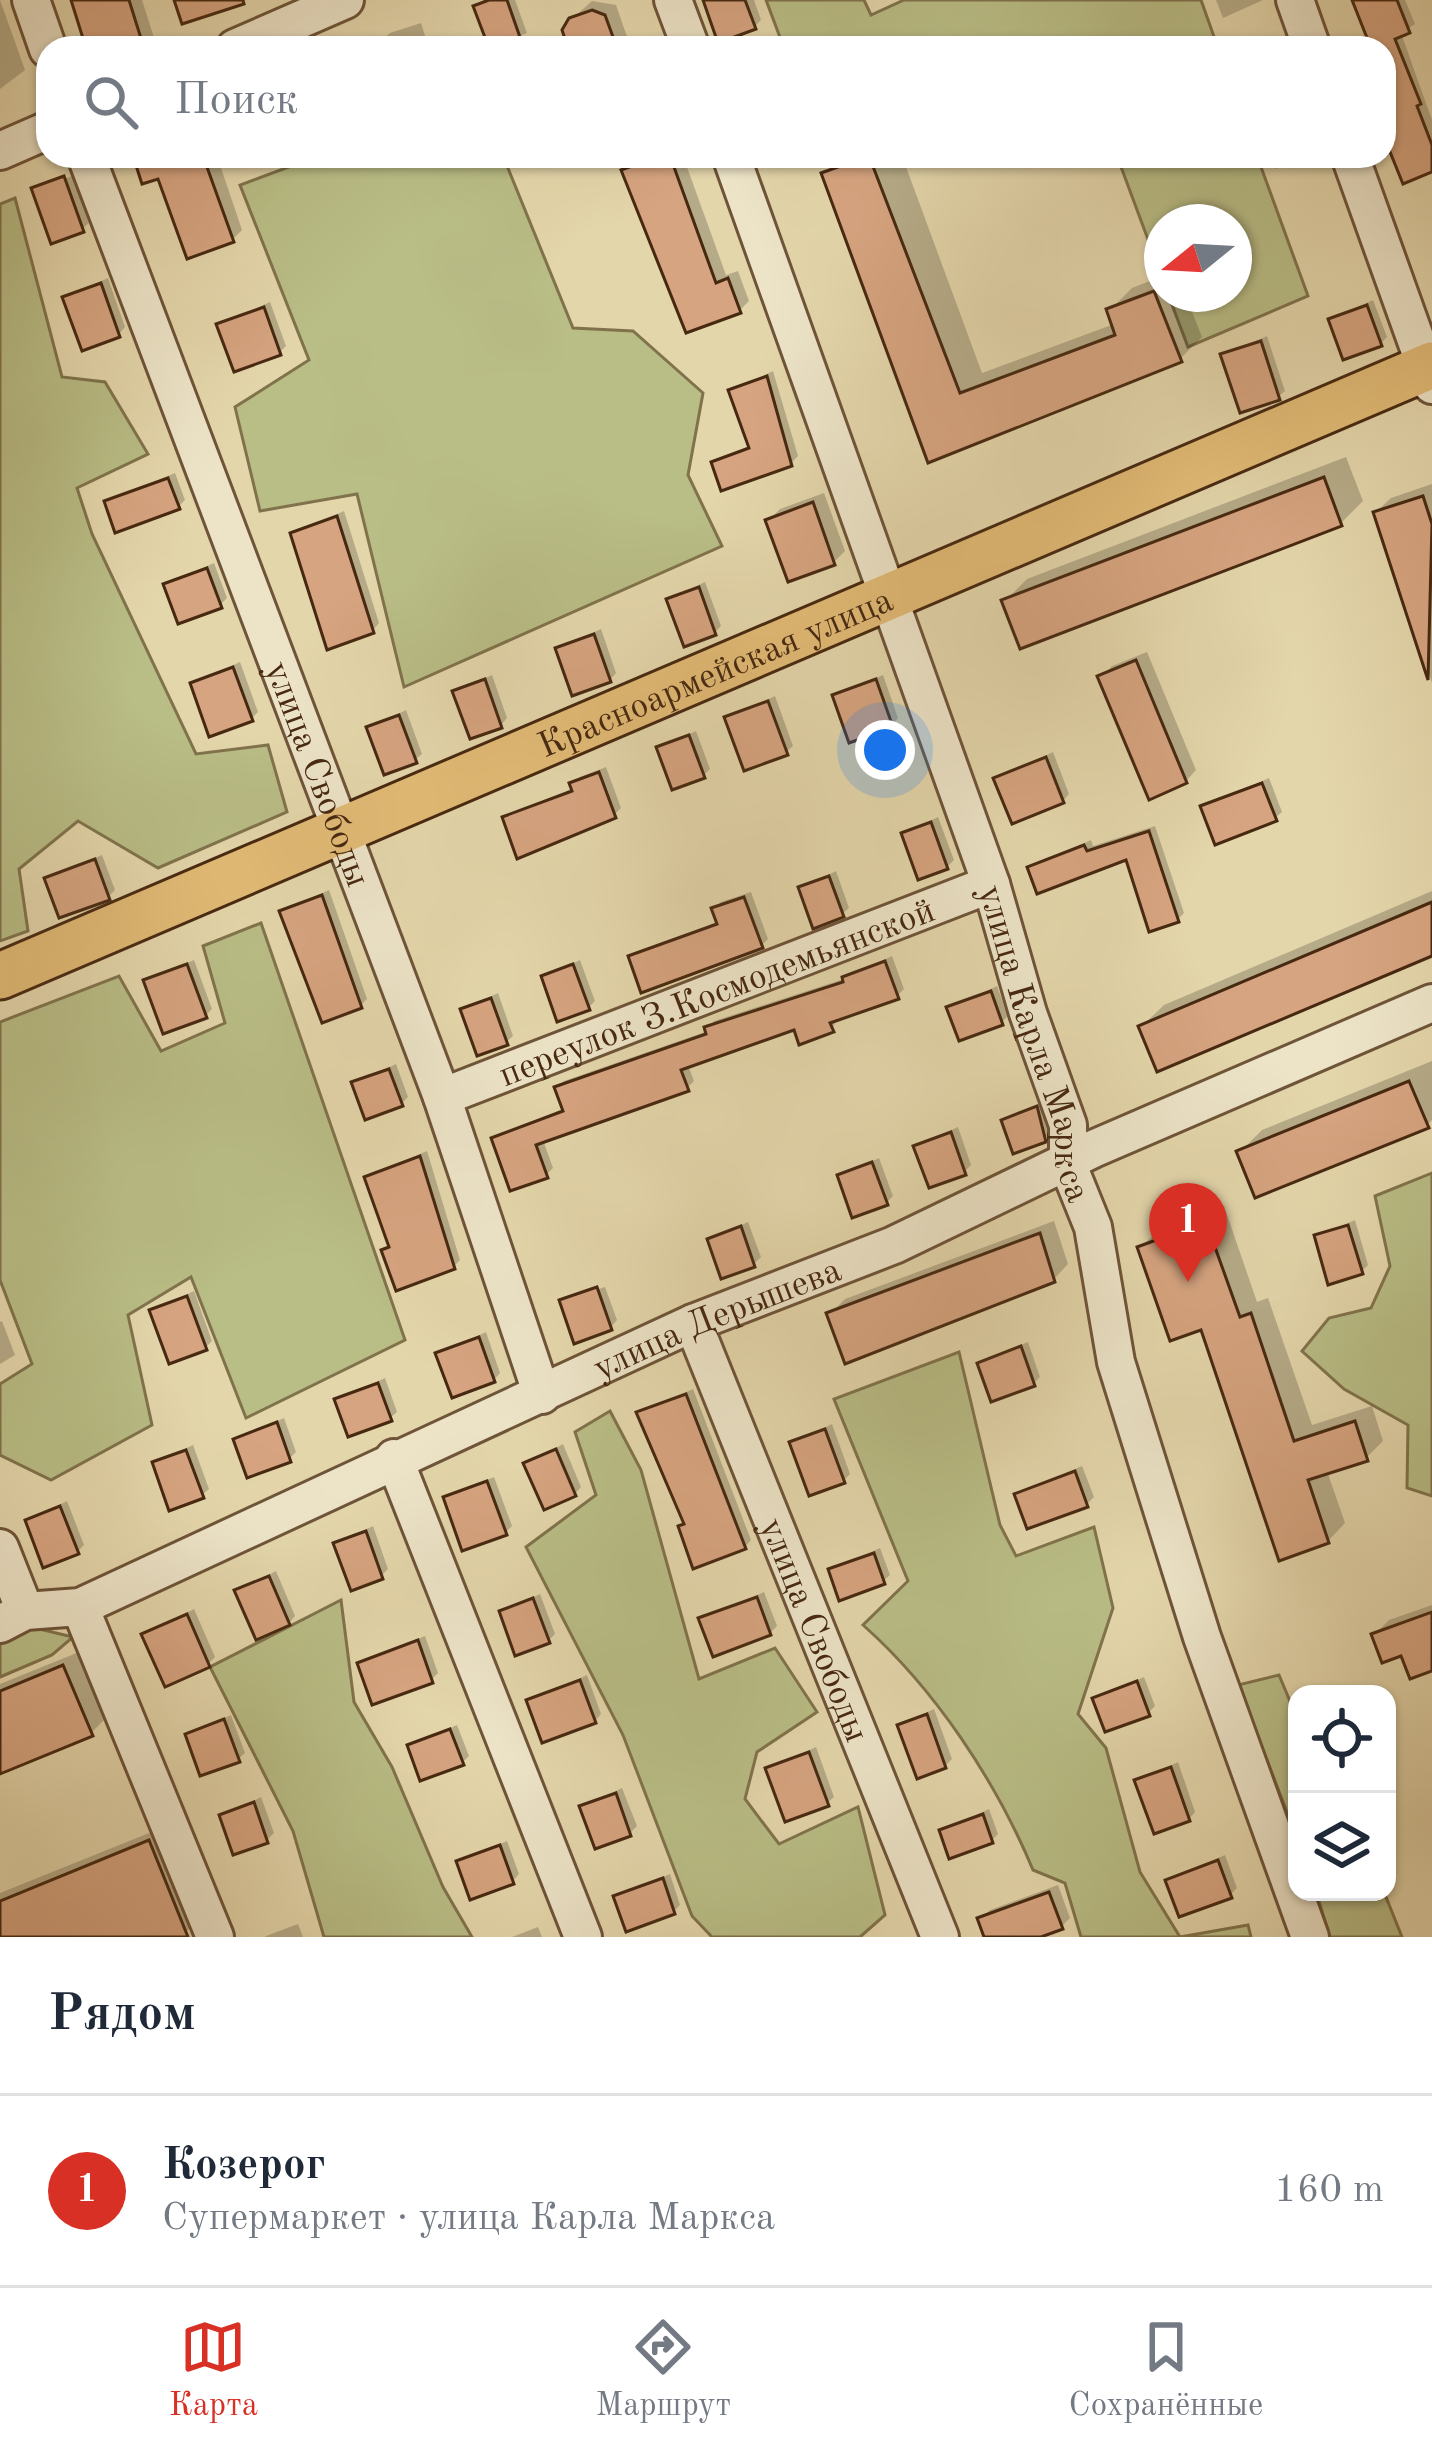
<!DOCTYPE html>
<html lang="ru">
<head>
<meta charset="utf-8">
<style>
	:root { --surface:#fff; --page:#f2f2f3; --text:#1f2937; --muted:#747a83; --line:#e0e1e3; --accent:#d93025 }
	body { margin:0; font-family:"Old Standard TT",serif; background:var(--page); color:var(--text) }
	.controls { position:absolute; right:36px; bottom:36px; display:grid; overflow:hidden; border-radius:24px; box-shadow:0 3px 9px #0004 }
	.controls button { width:108px; height:108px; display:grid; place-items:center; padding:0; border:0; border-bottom:3px solid var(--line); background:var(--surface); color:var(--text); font:60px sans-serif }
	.compass { position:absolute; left:1144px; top:204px; width:108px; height:108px; border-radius:50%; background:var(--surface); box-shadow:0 3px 9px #0004; rotate:252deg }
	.you { position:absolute; left:885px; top:750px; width:42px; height:42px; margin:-30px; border:9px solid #fff; border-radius:50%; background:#1a73e8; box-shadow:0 0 0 18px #1a73e833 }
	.badge { display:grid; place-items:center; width:78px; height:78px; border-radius:50%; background:var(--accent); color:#fff; font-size:39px; font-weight:700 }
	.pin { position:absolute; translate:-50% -99px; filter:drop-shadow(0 3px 6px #0008) }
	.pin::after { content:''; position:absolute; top:63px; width:42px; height:36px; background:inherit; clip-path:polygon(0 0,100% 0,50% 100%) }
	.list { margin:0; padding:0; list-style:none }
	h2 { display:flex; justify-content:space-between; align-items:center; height:156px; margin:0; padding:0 48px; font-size:51px }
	h2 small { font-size:39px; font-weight:400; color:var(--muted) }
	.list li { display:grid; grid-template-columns:78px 1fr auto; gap:36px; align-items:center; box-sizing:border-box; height:192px; padding:0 48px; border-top:3px solid var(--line) }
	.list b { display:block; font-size:45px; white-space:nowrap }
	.list p { margin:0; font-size:39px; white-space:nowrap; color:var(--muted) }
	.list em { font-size:39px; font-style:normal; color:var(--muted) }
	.icon { flex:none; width:66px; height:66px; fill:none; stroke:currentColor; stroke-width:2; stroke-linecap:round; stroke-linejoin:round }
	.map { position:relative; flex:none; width:1432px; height:1937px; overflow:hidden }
	.search { position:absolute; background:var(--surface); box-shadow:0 3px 9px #0004; left:36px; right:36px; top:36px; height:132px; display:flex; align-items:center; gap:30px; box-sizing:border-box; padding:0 42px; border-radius:36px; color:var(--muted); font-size:45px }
	.sheet { height:348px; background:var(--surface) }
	nav { display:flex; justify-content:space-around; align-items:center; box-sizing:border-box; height:168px; border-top:3px solid var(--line); background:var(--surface); font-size:33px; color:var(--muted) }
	nav a { display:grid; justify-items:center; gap:6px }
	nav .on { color:var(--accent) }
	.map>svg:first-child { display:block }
</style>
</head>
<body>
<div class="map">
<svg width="1432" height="1937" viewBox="0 0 1432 1937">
	<rect width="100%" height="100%" fill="#e4d6ab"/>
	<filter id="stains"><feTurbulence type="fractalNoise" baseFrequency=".00167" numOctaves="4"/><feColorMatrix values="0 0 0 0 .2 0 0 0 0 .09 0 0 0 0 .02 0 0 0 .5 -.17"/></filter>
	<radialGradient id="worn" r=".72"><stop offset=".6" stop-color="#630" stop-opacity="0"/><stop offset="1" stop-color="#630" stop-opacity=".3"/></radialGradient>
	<!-- green -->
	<g fill="#b9bd86" stroke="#80734c" stroke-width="3">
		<path d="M766,0H864L871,15L904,0H1201L1218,48H784Z"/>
		<path d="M318,156H503L573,328L633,331L703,393L688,475L722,546L404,687L357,494L260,511L235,407L309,360L240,185Z"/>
		<path d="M1117,156H1257L1308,296L1188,347L1168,294H1234V222H1162V277Z"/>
		<path d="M15,198L62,377L105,382L148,454L77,488L92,534L196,754L268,745L287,812L158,868L78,821L19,869L28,931L0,941V204Z"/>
		<path d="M261,923L405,1340L246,1418L191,1277L128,1315L152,1425L51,1480L0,1455V1384L32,1364L0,1280V1022L119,976L161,1051L225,1023L203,946Z"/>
		<path d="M1432,1173V1496L1407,1488L1408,1425L1344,1389L1302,1351L1329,1318L1371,1308L1390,1266L1375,1196Z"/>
		<path d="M959,1352L1000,1525L1016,1556L1094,1527L1113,1608L1078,1714L1106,1748L1140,1872L1180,1937L1248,1925L1251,1937H1081L1065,1883L1033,1870C996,1781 935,1689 863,1625L908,1581L834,1399Z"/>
		<path d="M610,1411L641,1470L699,1679L775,1648L817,1712L757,1752L745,1799L779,1844L858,1807L885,1915L860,1937H712L692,1916L623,1735L526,1547L596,1495L575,1432Z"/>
		<path d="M341,1600L354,1702L392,1767L443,1887L472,1937H324L293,1831L210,1667Z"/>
		<path d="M31,1627L73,1637L52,1655L0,1677V1642Z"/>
		<path d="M1279,1675L1297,1718V1838L1238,1685Z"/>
		<path d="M1316,1892H1384L1402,1937H1330Z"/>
	</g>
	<!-- shadow -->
	<g fill="#0003">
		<path d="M0,0L25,70L0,89Z"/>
		<path d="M74,0H142L156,44L89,48Z"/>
		<path d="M483,0H515L527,33L492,48L477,6Z"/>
		<path d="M707,0H754L761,20L754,27Z"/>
		<path d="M1216,0H1263L1223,18Z"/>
		<path d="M1355,0H1405L1415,24L1401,33L1432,120V169L1384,121V48H1374Z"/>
		<path d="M592,1L616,5L631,48H571V20Z"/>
		<path d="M421,23L429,48H386L383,39L390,33Z"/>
		<path d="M136,156H217L242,230L232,240Z"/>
		<path d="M648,156H683L726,275L738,271L749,301L739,311L688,329L625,170Z"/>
		<path d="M842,156H902L982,373L1114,324L1110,310L1132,288L1162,276V294H1185L1202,337L1180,359L930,459L825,174Z"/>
		<path d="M1269,156H1308L1275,169Z"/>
		<path d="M72,176L89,223L82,229L35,189Z"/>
		<path d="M108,278L125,327L119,334L66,297Z"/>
		<path d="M1373,300L1387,337L1380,344L1332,319Z"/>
		<path d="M270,302L286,346L279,353L220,325Z"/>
		<path d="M1267,336L1285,391L1278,397L1224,355Z"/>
		<path d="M773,371L798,456L791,463H714L751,445L732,391Z"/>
		<path d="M1346,457L1363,501L1341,523L1005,601L1027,579Z"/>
		<path d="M175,473L185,500L178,507L107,502Z"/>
		<path d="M1432,484V683L1376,512L1391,498Z"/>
		<path d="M824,493L845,551L834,562L769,520L780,509Z"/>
		<path d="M344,511L379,623L373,630L293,533Z"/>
		<path d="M214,563L227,598L220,605L167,584Z"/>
		<path d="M705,582L721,626L714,633L670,599Z"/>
		<path d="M601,629L616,673L610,680L558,649Z"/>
		<path d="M1147,652L1196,770L1186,781L1101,677L1112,666Z"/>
		<path d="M240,662L258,712L252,718L193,684Z"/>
		<path d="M492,675L507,718L501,725L456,692Z"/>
		<path d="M883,675L898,718L892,725L836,696Z"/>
		<path d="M775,696L793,746L786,752L728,718Z"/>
		<path d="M406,710L422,754L415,760L370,728Z"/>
		<path d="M696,731L710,769L703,776L660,748Z"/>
		<path d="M1053,752L1069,794L1063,801L997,779Z"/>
		<path d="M606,767L621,808L614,815L505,817L574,788L580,777Z"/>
		<path d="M1269,778L1282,812L1275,818L1204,807Z"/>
		<path d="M938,817L954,860L947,867L904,834Z"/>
		<path d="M1155,826L1184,913L1177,920L1127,856L1030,868L1091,840L1093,846Z"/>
		<path d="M102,855L115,890L108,897L48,879Z"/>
		<path d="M836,871L849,908L842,914L802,888Z"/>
		<path d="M329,890L367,999L360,1006L282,911Z"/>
		<path d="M1432,891V953L1141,1027L1164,1005Z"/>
		<path d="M751,892L768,939L761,946L631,957L719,921L714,909L721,902Z"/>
		<path d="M892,956L904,989L897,996L837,1018L832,1030L796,1026L688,1065L694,1081L687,1088L543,1140L553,1168L546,1175L494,1138L565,1108L557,1087L564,1081L708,1031L714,1021L844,979Z"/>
		<path d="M194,960L212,1009L205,1016L147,981Z"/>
		<path d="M580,960L595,1001L588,1008L544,977Z"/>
		<path d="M997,986L1008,1016L1001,1023L950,1008Z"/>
		<path d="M498,993L513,1036L506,1042L463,1010Z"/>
		<path d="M1432,1061V1120L1427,1125L1240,1152L1262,1130Z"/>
		<path d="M396,1064L408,1097L401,1104L355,1083Z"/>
		<path d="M1044,1102L1051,1132L1044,1139L1004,1120Z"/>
		<path d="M958,1127L971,1165L964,1172L917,1146Z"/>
		<path d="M427,1151L460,1260L453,1267L384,1250L391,1243L367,1177Z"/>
		<path d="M879,1158L893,1196L886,1203L841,1176Z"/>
		<path d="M1224,1206L1257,1302L1268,1298L1312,1425L1372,1406L1383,1441L1366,1458L1327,1471L1345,1523L1328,1541L1202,1327L1140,1248L1158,1231Z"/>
		<path d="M1355,1220L1368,1265L1361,1272L1317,1236Z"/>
		<path d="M1054,1221L1068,1264L1054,1279L830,1314L845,1299Z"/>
		<path d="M748,1222L761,1257L754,1264L710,1240Z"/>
		<path d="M605,1287L617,1320L611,1327L562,1301Z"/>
		<path d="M194,1291L212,1341L206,1347L152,1311Z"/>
		<path d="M2,1321L15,1355L0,1364V1322Z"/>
		<path d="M486,1332L500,1373L494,1380L439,1354Z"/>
		<path d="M1028,1342L1040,1377L1034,1383L980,1363Z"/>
		<path d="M385,1378L397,1412L390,1418L338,1400Z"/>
		<path d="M693,1389L751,1540L745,1547L687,1522L640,1413Z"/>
		<path d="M284,1418L296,1452L289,1459L237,1439Z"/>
		<path d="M832,1424L850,1474L843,1481L793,1443Z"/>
		<path d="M563,1444L581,1487L575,1494L527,1464Z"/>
		<path d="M193,1445L209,1489L202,1495L155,1463Z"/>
		<path d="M1082,1466L1094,1497L1087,1504L1017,1494Z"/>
		<path d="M494,1477L512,1526L505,1533L446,1498Z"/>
		<path d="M67,1501L84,1545L77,1552L28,1521Z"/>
		<path d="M373,1526L388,1569L381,1576L336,1544Z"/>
		<path d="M880,1548L890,1575L883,1581L831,1570Z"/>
		<path d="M276,1571L295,1616L289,1623L238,1591Z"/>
		<path d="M764,1592L777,1626L770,1633L702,1619Z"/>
		<path d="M540,1594L555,1634L548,1641L502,1612Z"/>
		<path d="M1432,1605V1668L1375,1634L1389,1620Z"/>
		<path d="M194,1609L215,1657L208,1664L145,1635Z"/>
		<path d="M425,1636L438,1673L431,1680L360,1663Z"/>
		<path d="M79,1652L106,1718L91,1733L0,1771V1684Z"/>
		<path d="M587,1675L601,1714L595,1721L530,1701Z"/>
		<path d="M1144,1677L1155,1706L1148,1713L1096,1698Z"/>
		<path d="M934,1709L952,1759L945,1766L901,1725Z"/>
		<path d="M231,1715L245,1753L238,1759L189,1734Z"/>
		<path d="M457,1725L469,1756L462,1763L410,1746Z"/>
		<path d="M816,1747L834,1797L827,1803L769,1769Z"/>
		<path d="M1178,1762L1195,1812L1189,1819L1138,1781Z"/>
		<path d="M622,1788L637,1826L630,1833L583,1807Z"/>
		<path d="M261,1797L274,1833L267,1840L222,1816Z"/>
		<path d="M989,1809L998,1834L991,1841L942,1831Z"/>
		<path d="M164,1827L201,1917L186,1932L174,1937H0V1893Z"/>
		<path d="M507,1841L519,1874L513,1881L460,1862Z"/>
		<path d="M1225,1855L1237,1888L1230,1895L1169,1880Z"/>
		<path d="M670,1874L680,1905L674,1911L617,1897Z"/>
		<path d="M1058,1885L1070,1918L1061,1927L1043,1937H987L981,1919L990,1910Z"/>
		<path d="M298,1924L303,1937H265L266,1936Z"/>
		<path d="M538,1927L542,1937H512Z"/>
	</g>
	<!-- building -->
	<g fill="#d6a480" stroke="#472911" stroke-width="3">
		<path d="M71,0H129L144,48H86Z"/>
		<path d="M174,0H243L244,4L182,24Z"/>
		<path d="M489,0H507L522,43L489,48L473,6Z"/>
		<path d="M703,0H745L756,29L718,43Z"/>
		<path d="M1352,0H1397L1410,33L1395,39L1421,104L1417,106L1432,145V172L1403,184L1384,137V48H1371Z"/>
		<path d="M592,10L605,15L617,48H568L562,30L569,18Z"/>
		<path d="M133,156H203L234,242L187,259L158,179L142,184Z"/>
		<path d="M659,156H670L716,283L728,278L741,313L686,333L621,170Z"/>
		<path d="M869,156L960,393L1115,335L1106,309L1154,291L1182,362L928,463L821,173Z"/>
		<path d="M64,176L84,232L51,244L31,188Z"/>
		<path d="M101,283L120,337L82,351L62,297Z"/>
		<path d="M1367,305L1382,346L1343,360L1328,319Z"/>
		<path d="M264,307L281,355L234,372L216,324Z"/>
		<path d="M1261,341L1280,400L1240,413L1220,354Z"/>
		<path d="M767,376L792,466L721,491L711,462L749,448L728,390Z"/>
		<path d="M1324,477L1342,526L1020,649L1001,600Z"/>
		<path d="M168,478L180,509L115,533L104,501Z"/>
		<path d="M1423,496L1432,524L1428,680L1373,512Z"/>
		<path d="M813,502L835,565L788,582L765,520Z"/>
		<path d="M337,516L374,633L327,650L290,533Z"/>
		<path d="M207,568L222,608L178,624L163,584Z"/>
		<path d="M699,587L716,635L684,647L666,599Z"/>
		<path d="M594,634L611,682L572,696L555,648Z"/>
		<path d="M1136,660L1187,783L1149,800L1097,676Z"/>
		<path d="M233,667L253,721L209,737L190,683Z"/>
		<path d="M485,679L502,728L470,739L452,691Z"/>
		<path d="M876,679L893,727L849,743L832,695Z"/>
		<path d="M768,701L788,755L744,771L724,717Z"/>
		<path d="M399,715L417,763L384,775L366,727Z"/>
		<path d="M689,735L705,778L672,790L656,747Z"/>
		<path d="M1046,757L1064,803L1012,824L993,778Z"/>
		<path d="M599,772L616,818L517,859L502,817L572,791L569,783Z"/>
		<path d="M1262,783L1277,821L1215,845L1200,806Z"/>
		<path d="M931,822L948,869L918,880L901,833Z"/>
		<path d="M1149,831L1179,922L1149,932L1126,860L1037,894L1027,867L1084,845L1087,851Z"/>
		<path d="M95,859L110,900L59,918L44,878Z"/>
		<path d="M829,876L844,917L813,929L798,887Z"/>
		<path d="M322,895L362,1008L322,1023L279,911Z"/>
		<path d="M744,897L763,948L641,993L628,956L717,924L711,908Z"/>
		<path d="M1432,902V956L1157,1072L1138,1026Z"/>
		<path d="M885,961L899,999L830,1023L834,1032L799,1045L794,1030L681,1070L689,1091L536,1145L548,1178L510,1191L491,1138L563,1111L554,1087L706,1034L704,1027L843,982L842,977Z"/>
		<path d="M187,964L207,1018L163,1034L143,980Z"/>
		<path d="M573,964L590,1010L557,1022L541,976Z"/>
		<path d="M991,991L1003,1025L959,1041L946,1007Z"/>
		<path d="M491,998L508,1045L477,1056L460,1009Z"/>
		<path d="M389,1069L403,1106L365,1120L351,1082Z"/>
		<path d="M1409,1081L1429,1128L1255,1198L1236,1151Z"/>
		<path d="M1037,1106L1046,1142L1013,1154L1001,1120Z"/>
		<path d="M951,1132L966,1175L929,1188L913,1146Z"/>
		<path d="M420,1156L455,1269L396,1291L381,1250L389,1247L364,1177Z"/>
		<path d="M872,1162L888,1205L852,1218L837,1175Z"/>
		<path d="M1206,1222L1240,1317L1251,1313L1294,1441L1355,1421L1368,1461L1308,1480L1329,1543L1279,1561L1201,1330L1170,1341L1137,1247Z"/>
		<path d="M1348,1225L1363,1274L1328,1285L1314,1235Z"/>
		<path d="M741,1226L755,1267L721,1279L707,1239Z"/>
		<path d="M1040,1233L1055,1282L845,1364L826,1313Z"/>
		<path d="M597,1287L612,1330L574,1344L559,1300Z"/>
		<path d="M187,1296L207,1350L169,1364L149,1310Z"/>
		<path d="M479,1337L495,1382L452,1398L435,1353Z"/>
		<path d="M1021,1346L1035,1386L991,1402L977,1363Z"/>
		<path d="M378,1383L392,1421L348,1437L334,1399Z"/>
		<path d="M686,1394L746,1549L693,1569L678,1526L684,1524L636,1412Z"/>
		<path d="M277,1422L291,1462L247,1478L233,1439Z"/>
		<path d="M825,1429L845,1483L809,1496L789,1442Z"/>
		<path d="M556,1449L576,1496L544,1510L523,1463Z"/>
		<path d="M186,1450L204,1498L169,1511L152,1462Z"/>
		<path d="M1075,1471L1088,1507L1027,1529L1014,1494Z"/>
		<path d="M487,1481L507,1535L462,1551L443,1497Z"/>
		<path d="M60,1506L79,1554L43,1568L25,1520Z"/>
		<path d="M366,1531L383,1579L351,1591L333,1543Z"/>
		<path d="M874,1553L885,1584L839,1601L828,1569Z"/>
		<path d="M269,1576L290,1625L256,1640L234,1590Z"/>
		<path d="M757,1597L771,1635L713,1657L698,1618Z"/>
		<path d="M533,1598L550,1643L515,1656L499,1611Z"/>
		<path d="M1432,1612V1671L1410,1679L1401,1656L1382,1663L1371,1634Z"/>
		<path d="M187,1614L210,1667L165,1687L141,1634Z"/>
		<path d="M418,1640L433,1683L372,1705L357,1663Z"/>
		<path d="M63,1665L93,1736L0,1774V1691Z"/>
		<path d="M580,1680L596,1723L542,1743L526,1700Z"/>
		<path d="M1137,1681L1150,1716L1105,1732L1092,1698Z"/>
		<path d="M927,1714L946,1768L917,1779L897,1725Z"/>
		<path d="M224,1719L240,1762L200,1776L185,1734Z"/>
		<path d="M450,1729L464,1765L420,1781L407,1745Z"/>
		<path d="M809,1752L829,1806L785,1822L765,1768Z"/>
		<path d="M1171,1767L1190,1821L1154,1834L1134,1780Z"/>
		<path d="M616,1793L631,1836L595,1849L579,1806Z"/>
		<path d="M254,1802L268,1843L233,1855L219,1815Z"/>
		<path d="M983,1814L993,1843L949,1859L939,1830Z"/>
		<path d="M149,1840L188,1937H0V1901Z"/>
		<path d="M500,1845L514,1884L470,1900L456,1861Z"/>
		<path d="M1218,1860L1232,1898L1179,1917L1165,1880Z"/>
		<path d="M663,1878L675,1914L626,1932L613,1896Z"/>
		<path d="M1049,1892L1063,1929L1041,1937H984L977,1918Z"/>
	</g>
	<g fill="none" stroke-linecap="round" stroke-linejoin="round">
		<!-- minor casing -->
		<g stroke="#6e5438" stroke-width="42">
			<g id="minor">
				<path d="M31,0L48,49"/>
				<path d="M673,0L691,48"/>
				<path d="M1295,0L1312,48"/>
				<path d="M235,48L345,0"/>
				<path d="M0,151L48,130"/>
				<path id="s1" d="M86,156L442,1097L542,1395"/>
				<path id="s2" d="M731,156L991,884L1028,1013L1068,1125V1165L1093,1227L1116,1362L1202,1637L1310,1937"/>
				<path d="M1350,156L1432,385"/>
				<path id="s3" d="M442,1097L991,884"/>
				<path id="s4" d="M693,1323L940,1937"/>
				<path d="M394,1458L583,1937"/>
				<path d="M0,1548L25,1611"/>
				<path d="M80,1607L215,1937"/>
				<path id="s5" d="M0,1624L25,1611L80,1607L693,1323L894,1245L1093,1149L1432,1003"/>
			</g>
		</g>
		<!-- major casing -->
		<g stroke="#472911" stroke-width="51">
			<g id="major">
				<path id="s6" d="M0,976L1432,365"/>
			</g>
		</g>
		<!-- minor -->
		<use href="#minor" stroke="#ede4c8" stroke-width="36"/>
		<!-- major -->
		<use href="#major" stroke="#e2bb76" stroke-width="45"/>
	</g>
	<g text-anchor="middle" stroke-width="9" stroke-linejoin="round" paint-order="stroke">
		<!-- street labels -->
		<g font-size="36" fill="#472911" stroke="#ede4c8">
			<text dy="13" stroke="none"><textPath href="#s6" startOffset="777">Красноармейская улица</textPath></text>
			<text dy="13" stroke="none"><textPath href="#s1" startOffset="660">улица Свободы</textPath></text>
			<text dy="13" stroke="none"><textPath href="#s3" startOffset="294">переулок З.Космодемьянской</textPath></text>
			<text dy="13" stroke="none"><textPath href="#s2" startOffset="939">улица Карла Маркса</textPath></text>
			<text dy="13" stroke="none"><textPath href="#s5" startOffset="783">улица Дерышева</textPath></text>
			<text dy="13" stroke="none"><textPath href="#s4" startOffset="330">улица Свободы</textPath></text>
		</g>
	</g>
	<rect width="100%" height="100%" filter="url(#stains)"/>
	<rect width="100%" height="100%" fill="url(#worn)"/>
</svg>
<div class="controls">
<button><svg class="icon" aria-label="locate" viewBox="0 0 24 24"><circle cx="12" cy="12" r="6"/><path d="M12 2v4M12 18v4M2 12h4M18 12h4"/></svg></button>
<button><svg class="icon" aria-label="layers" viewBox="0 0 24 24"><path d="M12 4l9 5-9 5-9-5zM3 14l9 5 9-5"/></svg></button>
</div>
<svg class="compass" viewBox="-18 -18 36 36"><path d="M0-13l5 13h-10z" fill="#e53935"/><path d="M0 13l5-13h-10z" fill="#747a83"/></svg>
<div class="you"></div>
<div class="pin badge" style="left:1188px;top:1282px">1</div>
<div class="search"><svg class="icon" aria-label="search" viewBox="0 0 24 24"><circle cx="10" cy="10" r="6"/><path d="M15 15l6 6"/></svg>Поиск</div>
</div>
<section class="sheet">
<h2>Рядом<small></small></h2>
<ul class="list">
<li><span class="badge">1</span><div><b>Козерог</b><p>Супермаркет · улица Карла Маркса</p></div><em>160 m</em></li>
</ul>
</section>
<nav>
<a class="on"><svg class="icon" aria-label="map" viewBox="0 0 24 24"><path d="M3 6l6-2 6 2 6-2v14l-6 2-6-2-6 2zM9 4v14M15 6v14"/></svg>Карта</a>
<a><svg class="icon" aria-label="directions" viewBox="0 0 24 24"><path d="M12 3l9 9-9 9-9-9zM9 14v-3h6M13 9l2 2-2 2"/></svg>Маршрут</a>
<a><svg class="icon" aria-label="saved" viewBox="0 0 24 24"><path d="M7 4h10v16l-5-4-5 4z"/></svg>Сохранённые</a>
</nav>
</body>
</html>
